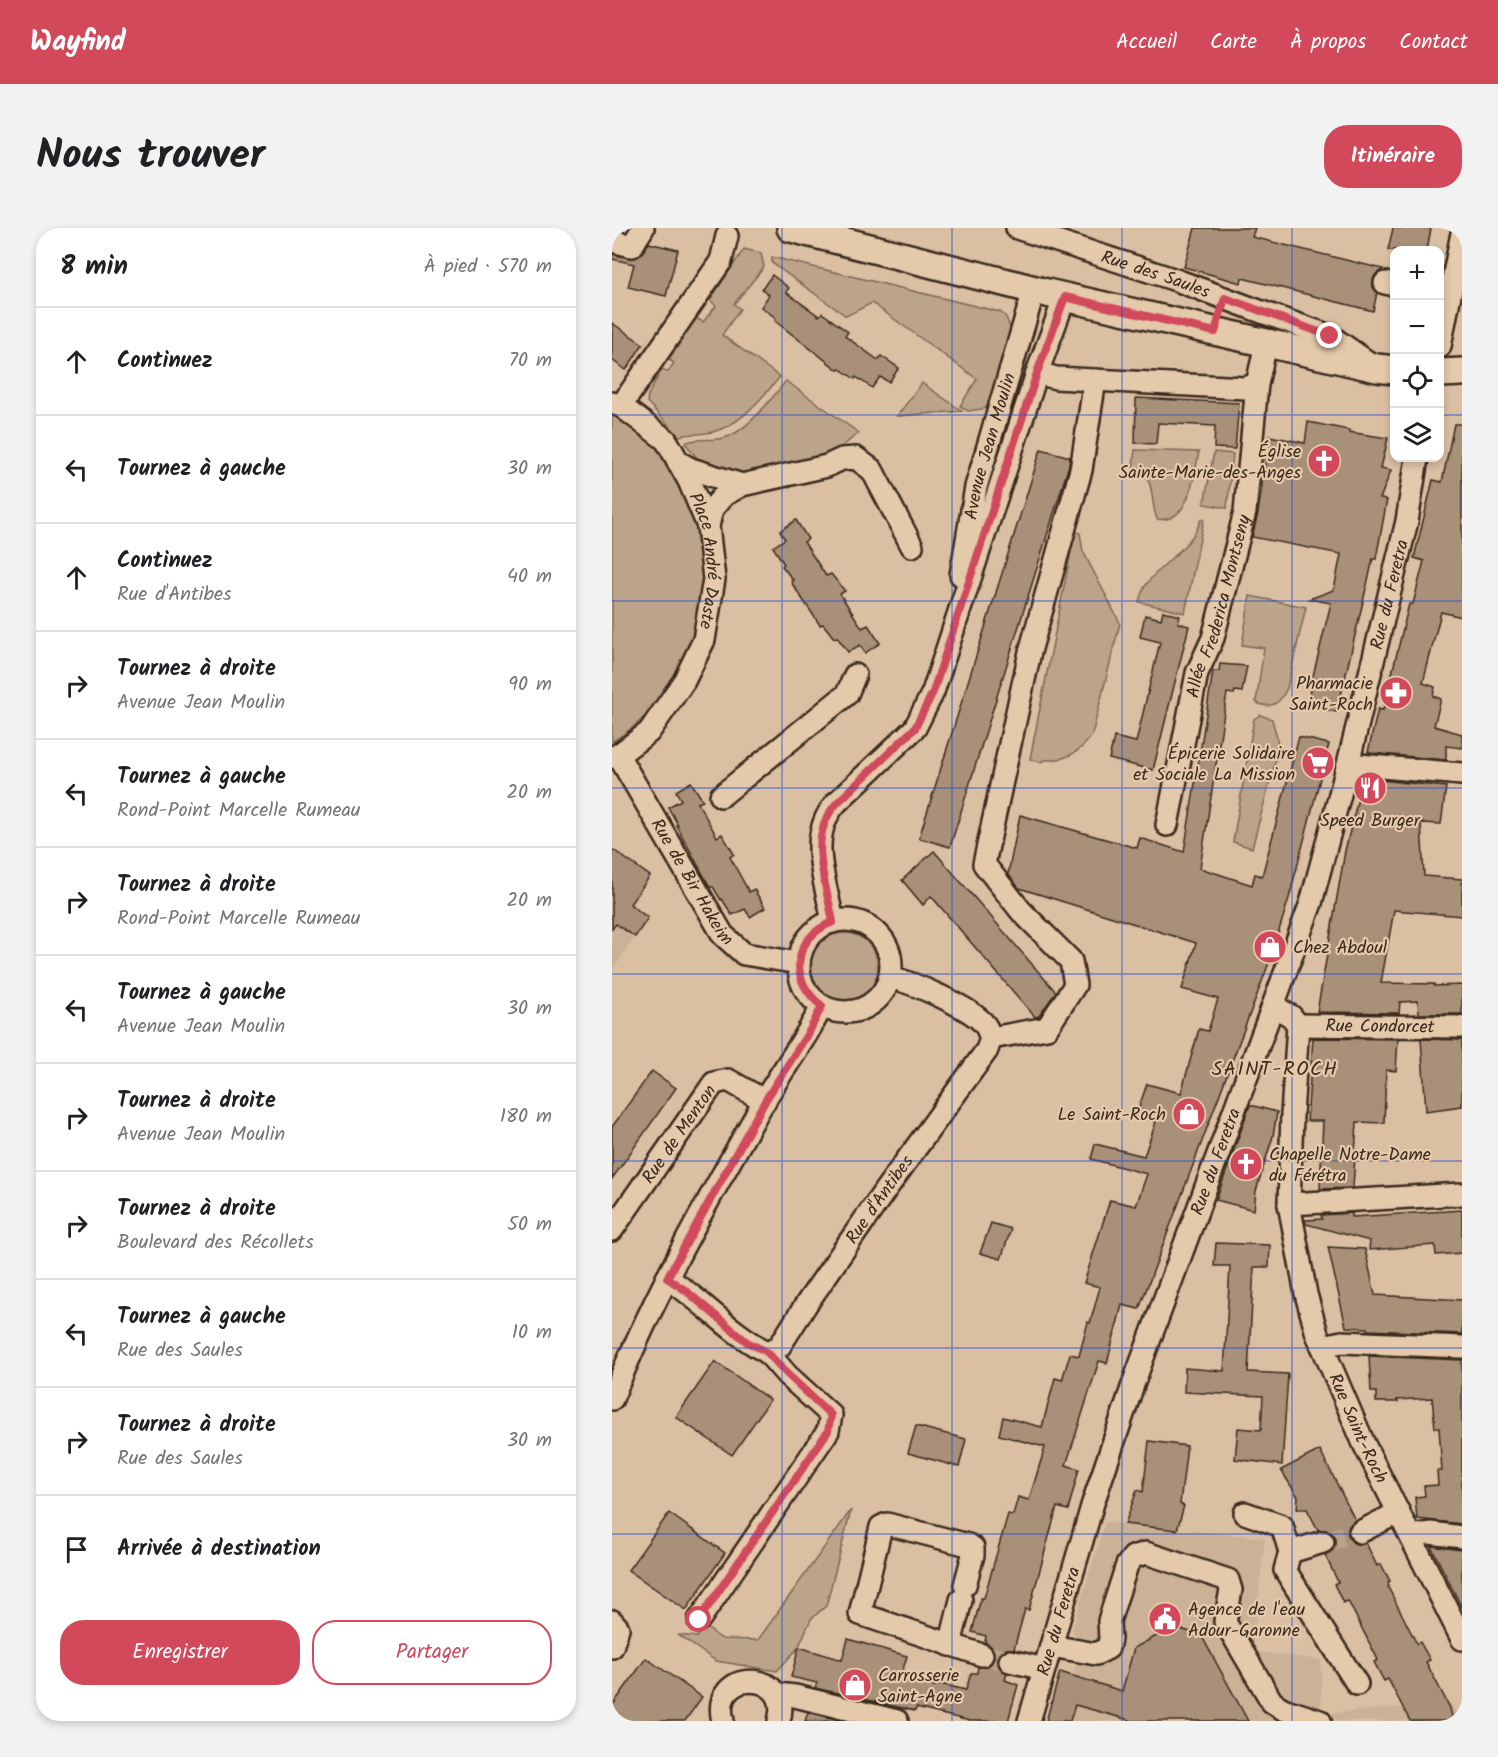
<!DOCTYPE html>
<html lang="fr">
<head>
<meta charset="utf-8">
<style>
	:root { --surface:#fff; --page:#f2f2f2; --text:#202124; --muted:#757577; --line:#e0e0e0; --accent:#d1495b }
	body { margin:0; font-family:Kalam,sans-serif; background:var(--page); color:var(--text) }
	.controls { position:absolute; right:18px; top:18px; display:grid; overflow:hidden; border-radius:12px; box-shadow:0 3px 9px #0003 }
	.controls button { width:54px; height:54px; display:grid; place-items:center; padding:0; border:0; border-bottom:2px solid var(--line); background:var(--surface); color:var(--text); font:30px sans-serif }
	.stop { position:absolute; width:18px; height:18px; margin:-14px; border:4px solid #d1495b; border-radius:50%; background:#fff }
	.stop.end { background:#d1495b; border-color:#fff; box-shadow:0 2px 6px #0008 }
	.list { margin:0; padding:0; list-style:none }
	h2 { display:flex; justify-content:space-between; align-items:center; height:78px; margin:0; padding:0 24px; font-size:26px }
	h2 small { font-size:20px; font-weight:400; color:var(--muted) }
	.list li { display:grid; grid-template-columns:39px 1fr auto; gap:18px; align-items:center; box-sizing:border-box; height:108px; padding:0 24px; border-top:2px solid var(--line) }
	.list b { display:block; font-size:22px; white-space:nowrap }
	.list p { margin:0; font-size:20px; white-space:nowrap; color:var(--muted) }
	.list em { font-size:20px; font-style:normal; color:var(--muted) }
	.actions { display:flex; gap:12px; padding:18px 24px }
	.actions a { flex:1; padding:14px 0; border:2px solid var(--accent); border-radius:24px; text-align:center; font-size:21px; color:var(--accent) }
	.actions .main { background:var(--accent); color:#fff }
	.icon { flex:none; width:33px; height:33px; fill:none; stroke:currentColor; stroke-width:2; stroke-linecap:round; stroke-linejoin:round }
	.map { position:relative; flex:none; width:850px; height:1493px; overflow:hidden; border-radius:24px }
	header { display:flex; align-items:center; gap:36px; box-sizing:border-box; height:84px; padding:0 30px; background:var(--accent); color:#fff }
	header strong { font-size:28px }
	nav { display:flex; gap:33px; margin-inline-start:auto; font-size:21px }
	.intro { display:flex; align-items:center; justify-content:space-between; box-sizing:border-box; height:144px; padding:0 36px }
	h1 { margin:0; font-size:42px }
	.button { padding:15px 27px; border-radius:24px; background:var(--accent); color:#fff; font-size:21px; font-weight:700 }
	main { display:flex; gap:36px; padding:0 36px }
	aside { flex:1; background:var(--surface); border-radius:24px; box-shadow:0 3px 9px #0003 }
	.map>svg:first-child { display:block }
</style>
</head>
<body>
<header>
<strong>Wayfind</strong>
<nav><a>Accueil</a><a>Carte</a><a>À propos</a><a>Contact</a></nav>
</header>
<div class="intro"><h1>Nous trouver</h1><a class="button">Itinéraire</a></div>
<main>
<aside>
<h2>8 min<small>À pied · 570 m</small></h2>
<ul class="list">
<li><svg class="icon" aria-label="ahead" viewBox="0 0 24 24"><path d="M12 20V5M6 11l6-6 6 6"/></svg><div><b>Continuez</b></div><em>70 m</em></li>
<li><svg class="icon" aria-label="left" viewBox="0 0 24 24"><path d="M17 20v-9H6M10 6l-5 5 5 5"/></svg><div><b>Tournez à gauche</b></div><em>30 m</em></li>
<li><svg class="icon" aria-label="ahead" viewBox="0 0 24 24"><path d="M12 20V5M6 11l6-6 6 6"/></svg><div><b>Continuez</b><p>Rue d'Antibes</p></div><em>40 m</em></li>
<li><svg class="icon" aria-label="right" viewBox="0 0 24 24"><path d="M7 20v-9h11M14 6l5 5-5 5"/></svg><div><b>Tournez à droite</b><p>Avenue Jean Moulin</p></div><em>90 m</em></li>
<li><svg class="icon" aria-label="left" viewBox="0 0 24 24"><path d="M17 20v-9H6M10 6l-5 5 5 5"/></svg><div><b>Tournez à gauche</b><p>Rond-Point Marcelle Rumeau</p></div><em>20 m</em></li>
<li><svg class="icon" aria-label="right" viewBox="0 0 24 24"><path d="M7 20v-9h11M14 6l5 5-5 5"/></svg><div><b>Tournez à droite</b><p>Rond-Point Marcelle Rumeau</p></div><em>20 m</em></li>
<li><svg class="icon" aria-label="left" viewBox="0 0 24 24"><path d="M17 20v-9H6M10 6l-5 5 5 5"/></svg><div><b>Tournez à gauche</b><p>Avenue Jean Moulin</p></div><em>30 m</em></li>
<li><svg class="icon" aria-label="right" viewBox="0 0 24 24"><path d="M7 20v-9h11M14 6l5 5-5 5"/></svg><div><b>Tournez à droite</b><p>Avenue Jean Moulin</p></div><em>180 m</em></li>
<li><svg class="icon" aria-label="right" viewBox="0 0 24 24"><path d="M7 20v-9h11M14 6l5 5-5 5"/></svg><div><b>Tournez à droite</b><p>Boulevard des Récollets</p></div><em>50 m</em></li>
<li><svg class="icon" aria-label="left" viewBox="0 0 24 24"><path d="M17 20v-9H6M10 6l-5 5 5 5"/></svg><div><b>Tournez à gauche</b><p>Rue des Saules</p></div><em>10 m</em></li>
<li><svg class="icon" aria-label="right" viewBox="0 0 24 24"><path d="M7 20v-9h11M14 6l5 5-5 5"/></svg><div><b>Tournez à droite</b><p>Rue des Saules</p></div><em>30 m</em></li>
<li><svg class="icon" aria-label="arrive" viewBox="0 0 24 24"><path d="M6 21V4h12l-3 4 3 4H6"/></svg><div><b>Arrivée à destination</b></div></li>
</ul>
<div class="actions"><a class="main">Enregistrer</a><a>Partager</a></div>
</aside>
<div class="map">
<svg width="850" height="1493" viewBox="0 0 850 1493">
	<rect width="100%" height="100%" fill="#dabfa3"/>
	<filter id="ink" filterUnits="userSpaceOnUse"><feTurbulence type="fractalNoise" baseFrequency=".0167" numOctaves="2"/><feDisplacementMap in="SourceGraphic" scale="12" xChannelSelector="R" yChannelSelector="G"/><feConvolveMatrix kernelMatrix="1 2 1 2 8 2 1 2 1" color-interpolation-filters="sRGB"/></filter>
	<g filter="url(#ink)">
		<!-- built -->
		<g fill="#cbb196">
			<path d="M0,621L38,648L18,676L36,690L0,743Z"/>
			<path d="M493,1294L653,1310L640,1423L709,1432V1486L839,1475L849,1493H434L448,1444L461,1447L470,1415L460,1402Z"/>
		</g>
		<!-- green -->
		<g fill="#bca48a" stroke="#7c6754" stroke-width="1.5">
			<path d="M132,21L149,25L152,39L122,76L128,81L110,107L168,149C149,170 132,194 104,203C92,207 79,205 67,208L35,174L36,167L50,141L56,144L62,135L57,132L84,90L91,94L104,78L98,72Z"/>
			<path d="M160,29L388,84L394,89L401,107L383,179L356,183L348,178L365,151L260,75L234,88L160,35Z"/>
			<path d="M174,153L247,205L219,227L131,248L91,238L74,216L75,214C87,210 100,213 112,210C135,204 159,171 174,153Z"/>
			<path d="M310,155L350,183L285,188Z"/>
			<path d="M0,184C9,190 18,196 26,202C66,236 96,298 95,351C95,372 82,410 73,429C56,468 36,491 0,514Z"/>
			<path d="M523,222L587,224C582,246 578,297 545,291C537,272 545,247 521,239Z"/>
			<path d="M602,224L621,226L615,280L592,276Z"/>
			<path d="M589,291H592L573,385L527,374C528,369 530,364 532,360C545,337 581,320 589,291Z"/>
			<path d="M463,303L468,305L471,323L508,395L480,507C468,525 453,533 431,532L430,534L418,531Z"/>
			<path d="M638,368L694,379L675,460C669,474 659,483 644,474L652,420L630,417Z"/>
			<path d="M648,487L660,491L665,510L666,523L640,620L621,614L642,491Z"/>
			<circle cx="232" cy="739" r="34"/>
			<path d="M239,1282L214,1378L199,1391L186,1420L165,1443L104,1433L66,1407L85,1409L92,1398L110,1411L146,1412Z"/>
		</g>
		<!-- building -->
		<g fill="#a89079" stroke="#3b2a1e" stroke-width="1.5">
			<path d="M583,0H643L640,9L771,41L764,46L761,52V59L765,65L761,83L630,50L629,55L572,39Z"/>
			<path d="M781,0H819L815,22H776Z"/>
			<path d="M37,15L66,22L54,68L16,59L22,36L0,31V26L17,30L25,29Z"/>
			<path d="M160,47L177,60L174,64L207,88L210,85L236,104L233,108L266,132L269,128L287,140L277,154L268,149L260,160L244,149L243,151L228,141L226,142L163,93L164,90L149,79L157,67L150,61Z"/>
			<path d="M0,95L31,116L14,142L0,132Z"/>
			<path d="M524,170L627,175L623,221L602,220L603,198L546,195L544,216L523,215Z"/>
			<path d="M696,194L737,202V204L776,210L769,240L779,242L768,271L775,272L764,331H761L725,484L697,478L700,452L719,375L697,371L722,362L729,326L640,309L646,285L657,208L693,215Z"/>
			<path d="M842,196H850V389L829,384L811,455L823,459L821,468L829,471L822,498L850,506V520L834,518V532L758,525L756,524L766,481L771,482L797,376H801L812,333L802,330L821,252L830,254Z"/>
			<path d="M429,221L458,229L457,237L338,619L307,610Z"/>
			<path d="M184,292L196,311L192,314L214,348L219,346L233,363L228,366L250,400L256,397L268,415L253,425L248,417L236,424L225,409L222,410L211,396L208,397L179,354L181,352L170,338L172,336L161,319L173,311L168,303Z"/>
			<path d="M551,383L568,388L566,395L577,398L541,542L497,531L502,509L524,514L548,414L528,409L533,387L549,391Z"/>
			<path d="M608,436L635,438L630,464L623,463L622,466L615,465L588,640L640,657L643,646L650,648L687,509L717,516L677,670L658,732L527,1081L510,1077L495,1135L487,1133L454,1237L467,1241L456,1282L445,1279L417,1382L413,1381L402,1421H394L386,1430V1437L395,1445L393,1452L406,1457L396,1493H358L304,1480L303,1483L203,1460L205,1455L179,1449L187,1419L230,1432L236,1411L295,1428L289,1448L323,1458L324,1455L354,1462L359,1445H365L366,1439H373L382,1432L383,1425L380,1419L373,1414L374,1408L360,1404L369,1370H372L396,1286L401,1287L406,1269L417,1272L433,1219L387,1207L391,1189L430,1199L443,1150L450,1152L458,1126L467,1128L476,1094L478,1095L488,1059L472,1055L498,972L524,978L535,946L479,931L483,916L532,928L544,894L524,888L535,856L569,865L587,801L596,803L606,771L570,761L584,715L407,660L396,646L408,587L525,620L528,610L572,624L601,443H607Z"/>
			<path d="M760,551L834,559L829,596L809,595L812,648L850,651V688L782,682L769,755L822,756V758L850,757V786H807L806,773L788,774L787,785L705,784L733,623L748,562Z"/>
			<path d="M79,554L91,573L86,575L105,609L110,606L122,626L118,629L137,664L142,661L153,680L138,689L133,681L120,687L110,671L109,672L101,659H98L64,597H66L56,579L69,572L64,563Z"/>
			<path d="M0,621L38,648L18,676L36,690L23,709L4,696L0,701Z"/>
			<path d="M322,623L444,764L427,788L423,789L319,668L311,677L290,652Z"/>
			<path d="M701,810L786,811L784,843L774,842L772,895L745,894L741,960L708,961L711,893H695Z"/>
			<path d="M809,811L850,812V878L814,883Z"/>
			<path d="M40,843L64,860L0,951V899Z"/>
			<path d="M638,877L665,884L661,908L644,963L642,982L604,972Z"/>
			<path d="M850,982V1025L824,1027L823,1017L757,1022L758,1013L694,996L693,992L710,991L709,987L740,985V989Z"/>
			<path d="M379,995L399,1001L389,1031L368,1025Z"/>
			<path d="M604,1015L658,1017L657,1039H642L636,1144L676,1146L670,1237L623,1231L626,1200L649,1202L651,1168L572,1164L573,1140L612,1143L618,1038H602Z"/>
			<path d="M716,1019L753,1021L763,1067L850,1072V1106L756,1102V1100L734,1099Z"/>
			<path d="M757,1128L850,1132V1296L805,1291L803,1269L813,1268L812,1258L826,1257L825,1243H830L827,1200H823L820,1170L785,1172L786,1174H764V1164H759Z"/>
			<path d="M103,1133L158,1172L120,1227L64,1189Z"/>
			<path d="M304,1198L354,1211L347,1239L296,1225Z"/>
			<path d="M537,1213L575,1218L568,1276L572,1278L565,1302L513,1296L525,1262L531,1264Z"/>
			<path d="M708,1222L743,1292L737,1298L736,1309L742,1315L748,1317L754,1315L765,1338L769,1336L778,1353L776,1354L777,1358L776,1359L805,1416L808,1414L818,1432L814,1434L838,1480L841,1493H798L776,1451L772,1453L762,1434L766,1432L736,1373L731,1375L722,1356L726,1354L713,1327L721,1322L723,1316V1310L714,1302H706L695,1281H685L686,1269L669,1242Z"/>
			<path d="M57,1285L113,1325L74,1382L16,1342Z"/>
			<path d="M819,1318L850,1322V1380Z"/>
			<path d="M561,1399L589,1407L636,1493H521L463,1477L458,1493H434L448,1444L510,1463L522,1420Z"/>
			<path d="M34,1430L90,1469L73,1493H0V1478Z"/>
			<path d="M196,1484L231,1493H193Z"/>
		</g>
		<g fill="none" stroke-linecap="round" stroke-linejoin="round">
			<!-- minor-tunnel -->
			<g stroke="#baa188" stroke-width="21" stroke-dasharray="21 10" stroke-linecap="butt">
				<path d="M711,1314L748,1304"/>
				<path d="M370,1427L398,1433"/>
			</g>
			<!-- minor casing -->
			<g stroke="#3b2a1e" stroke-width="26">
				<g id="minor">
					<path id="s1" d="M405,0L564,52L647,83L718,108L757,135"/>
					<path d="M0,13L20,18L31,0"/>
					<path d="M773,55L782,57"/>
					<path d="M828,118L850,5"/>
					<path d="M425,145L444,150L633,160L645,156L654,116"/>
					<path id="s2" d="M0,175L9,178L54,212L57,217L77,253L96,298L102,351L92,412L72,453L37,504L6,527L0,529"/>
					<path d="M9,178L109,33L115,8"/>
					<path d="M66,234L79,241L130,257"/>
					<path d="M96,298L100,281L112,267L130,257L215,238L230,231L244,230L260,242L300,318"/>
					<path id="s3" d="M349,347L364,259L422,62"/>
					<path id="s4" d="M6,527L111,707L132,726L187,735"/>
					<path d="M736,536L850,546"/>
					<path d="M109,568L235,466L243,447"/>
					<path id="s5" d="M555,597L585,445L601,410L633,284L645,156"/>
					<circle cx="233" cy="738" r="46"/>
					<path d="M221,694C214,653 194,609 224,575L303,500L321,464L425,145L453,69"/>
					<path id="s6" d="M661,778L679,788L686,797L680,887L677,976L694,1066L705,1106L752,1216L850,1411"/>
					<path id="s7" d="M686,797L850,799"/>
					<path d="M379,810L435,800L463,757L459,733L409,683L372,636L418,424L469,242L483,152"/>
					<path d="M677,976L850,966"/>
					<path id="s8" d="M0,1002L102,855L116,852L153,873"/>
					<path id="s9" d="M55,1050C90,1072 118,1105 155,1124L167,1119L195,1075L274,961L375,822L379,810C377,806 376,801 373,797C359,779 301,755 278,749"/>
					<path d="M710,1118L730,1114L850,1119"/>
					<path d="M0,1171C41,1068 96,972 151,875C170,842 193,813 210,778"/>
					<path d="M633,1285L670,1298L678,1324"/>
					<path d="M748,1304L787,1284"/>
					<path d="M799,1308L818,1305L850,1309"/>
					<path d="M711,1314L678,1324L673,1342L745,1456"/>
					<path d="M353,1357L361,1327V1320L356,1317L275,1296L269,1299L248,1386L370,1427"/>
					<path d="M87,1392L216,1203L219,1187L175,1147L155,1124"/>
					<path d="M0,1393L6,1400L0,1419"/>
					<path d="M338,1417L349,1372"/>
					<path d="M439,1418L484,1426L496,1420L498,1411L497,1393L515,1337L521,1329L534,1325L616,1352L619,1362L613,1394L660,1474L671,1481L708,1493"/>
					<path d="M398,1433L432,1441"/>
					<path d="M165,1466L183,1468L285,1493"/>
					<path d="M111,1493C97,1439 182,1441 167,1493"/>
					<path id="s10" d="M417,1493L481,1275L523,1151L699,675L736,536L795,293L805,230"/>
				</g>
			</g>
			<!-- major casing -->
			<g stroke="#3b2a1e" stroke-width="32">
				<g id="major">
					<path d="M179,0L435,65L765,140L782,142"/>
					<path d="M828,145L850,144"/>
				</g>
			</g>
			<!-- minor -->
			<use href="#minor" stroke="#e4c9ab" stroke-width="21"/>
			<!-- major -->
			<use href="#major" stroke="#e4c9ab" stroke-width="27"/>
		</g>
	</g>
	<g fill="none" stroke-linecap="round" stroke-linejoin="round" filter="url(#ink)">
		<!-- route -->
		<path stroke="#d1495b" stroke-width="8" d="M87,1392L216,1203L219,1187L175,1146L155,1124L135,1114L73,1062L55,1050L153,873L198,802L210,778C176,752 180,710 221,694C214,653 194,609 225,575L303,500L321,464L425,145L453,69L603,104L613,70L718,108"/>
	</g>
	<!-- grid -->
	<path fill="none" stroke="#1d4ed8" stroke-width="1.5" stroke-opacity="0.55" d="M170,0V1493M340,0V1493M510,0V1493M680,0V1493M0,187H782M828,187H850M0,373H850M0,560H850M0,746H850M0,933H850M0,1120H850M0,1306H850"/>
	<!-- icons -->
	<defs>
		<g id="church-disc" transform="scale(1.725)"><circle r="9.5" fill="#d1495b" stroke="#e4c9ab"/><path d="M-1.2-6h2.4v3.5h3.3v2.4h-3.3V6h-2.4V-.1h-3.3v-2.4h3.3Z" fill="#fff"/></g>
		<g id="pharmacy-disc" transform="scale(1.725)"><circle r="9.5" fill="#d1495b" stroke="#e4c9ab"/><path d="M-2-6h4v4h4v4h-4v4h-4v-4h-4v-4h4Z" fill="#fff"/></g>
		<g id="supermarket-disc" transform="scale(1.725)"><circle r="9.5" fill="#d1495b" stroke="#e4c9ab"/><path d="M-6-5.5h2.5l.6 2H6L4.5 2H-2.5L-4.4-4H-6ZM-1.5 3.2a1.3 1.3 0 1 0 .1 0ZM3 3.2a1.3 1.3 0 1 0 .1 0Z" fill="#fff"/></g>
		<g id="restaurant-disc" transform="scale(1.725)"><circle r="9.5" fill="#d1495b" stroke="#e4c9ab"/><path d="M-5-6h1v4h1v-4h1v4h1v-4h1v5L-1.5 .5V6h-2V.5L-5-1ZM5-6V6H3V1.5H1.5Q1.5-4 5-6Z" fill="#fff"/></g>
		<g id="shop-disc" transform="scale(1.725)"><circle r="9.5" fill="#d1495b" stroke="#e4c9ab"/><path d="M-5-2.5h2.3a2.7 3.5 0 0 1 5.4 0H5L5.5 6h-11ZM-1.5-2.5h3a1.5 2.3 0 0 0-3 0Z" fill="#fff"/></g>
		<g id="civic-disc" transform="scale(1.725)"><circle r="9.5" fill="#d1495b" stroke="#e4c9ab"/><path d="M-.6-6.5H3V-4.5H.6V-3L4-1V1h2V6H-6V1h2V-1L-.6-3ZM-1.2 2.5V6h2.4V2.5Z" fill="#fff"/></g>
	</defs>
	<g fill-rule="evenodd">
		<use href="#church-disc" x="712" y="233"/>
		<use href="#pharmacy-disc" x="784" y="465"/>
		<use href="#supermarket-disc" x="706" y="535"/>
		<use href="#restaurant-disc" x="758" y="560"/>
		<use href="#shop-disc" x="658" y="719"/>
		<use href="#shop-disc" x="577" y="886"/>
		<use href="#church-disc" x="634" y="936"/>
		<use href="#civic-disc" x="553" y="1391"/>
		<use href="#shop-disc" x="243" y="1457"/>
	</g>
	<g text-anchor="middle" stroke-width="4.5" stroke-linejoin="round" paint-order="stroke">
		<!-- street labels -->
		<g font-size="18" fill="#3b2a1e" stroke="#e4c9ab">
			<text dy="6" stroke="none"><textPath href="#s1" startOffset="146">Rue des Saules</textPath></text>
			<text dy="6" stroke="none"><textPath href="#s3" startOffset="132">Avenue Jean Moulin</textPath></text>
			<text dy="6" stroke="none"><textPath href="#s2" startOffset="196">Place André Daste</textPath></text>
			<text dy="6" stroke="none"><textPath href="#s10" startOffset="1184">Rue du Feretra</textPath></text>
			<text dy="6" stroke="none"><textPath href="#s5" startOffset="225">Allée Frederica Montseny</textPath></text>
			<text dy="6" stroke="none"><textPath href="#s4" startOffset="147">Rue de Bir Hakeim</textPath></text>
			<text dy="6" stroke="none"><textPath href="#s7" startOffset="82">Rue Condorcet</textPath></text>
			<text dy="6" stroke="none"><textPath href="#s8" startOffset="117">Rue de Menton</textPath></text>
			<text dy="6" stroke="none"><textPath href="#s10" startOffset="590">Rue du Feretra</textPath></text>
			<text dy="6" stroke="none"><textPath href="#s9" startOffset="316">Rue d'Antibes</textPath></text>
			<text dy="6" stroke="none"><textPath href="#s6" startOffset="447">Rue Saint-Roch</textPath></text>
			<text dy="6" stroke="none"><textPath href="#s10" startOffset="104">Rue du Feretra</textPath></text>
		</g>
		<!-- poi labels -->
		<g font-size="18" fill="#3b2a1e" stroke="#e4c9ab" text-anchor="end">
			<text x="689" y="229">Église<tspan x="689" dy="21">Sainte-Marie-des-Anges</tspan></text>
			<text x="761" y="461">Pharmacie<tspan x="761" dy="21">Saint-Roch</tspan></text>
			<text x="683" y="531">Épicerie Solidaire<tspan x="683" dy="21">et Sociale La Mission</tspan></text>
			<text x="758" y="598" text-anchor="middle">Speed Burger</text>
			<text x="681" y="725" text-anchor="start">Chez Abdoul</text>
			<text x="554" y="892">Le Saint-Roch</text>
			<text x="657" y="932" text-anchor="start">Chapelle Notre-Dame<tspan x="657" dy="21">du Férétra</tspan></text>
			<text x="576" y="1387" text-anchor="start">Agence de l'eau<tspan x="576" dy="21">Adour-Garonne</tspan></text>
			<text x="266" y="1453" text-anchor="start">Carrosserie<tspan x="266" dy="21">Saint-Agne</tspan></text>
		</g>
		<!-- neighbourhood labels -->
		<g font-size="20" letter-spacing="1.5" fill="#3b2a1e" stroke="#e4c9ab">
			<text x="663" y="847">SAINT-ROCH</text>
		</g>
	</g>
</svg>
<div class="controls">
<button>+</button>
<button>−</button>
<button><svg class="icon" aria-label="locate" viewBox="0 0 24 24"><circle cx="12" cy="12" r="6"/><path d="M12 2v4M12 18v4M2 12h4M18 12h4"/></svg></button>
<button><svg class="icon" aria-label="layers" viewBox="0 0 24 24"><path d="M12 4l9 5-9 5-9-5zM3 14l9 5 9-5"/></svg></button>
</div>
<div class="stop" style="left:87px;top:1392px"></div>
<div class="stop end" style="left:718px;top:108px"></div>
</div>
</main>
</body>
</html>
